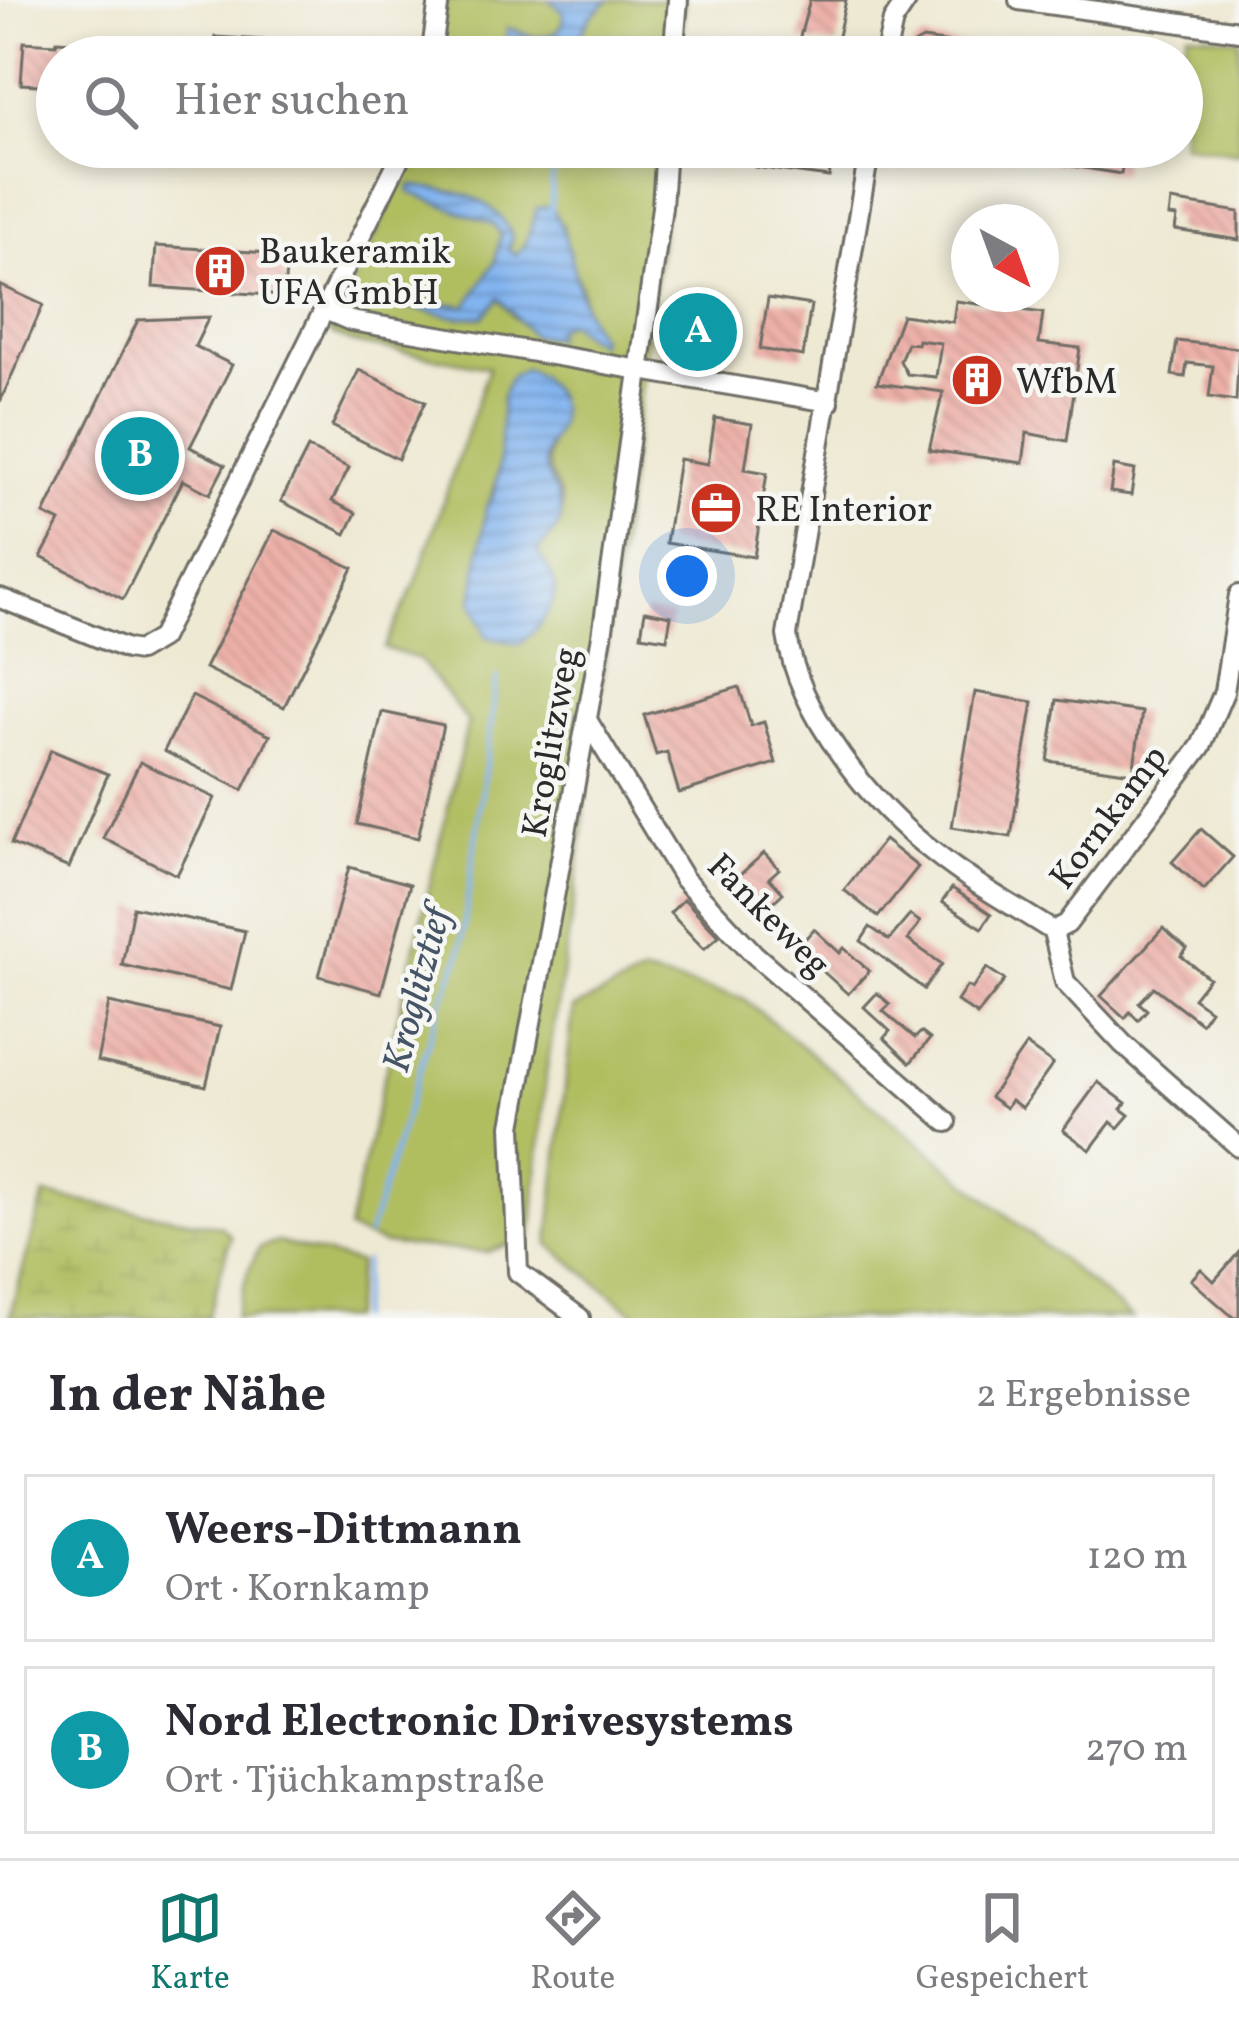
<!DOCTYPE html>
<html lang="de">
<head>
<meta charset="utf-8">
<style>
	:root { --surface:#fff; --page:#f7f7f7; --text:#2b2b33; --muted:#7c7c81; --line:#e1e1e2; --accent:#0f766e }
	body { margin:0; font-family:Vollkorn,serif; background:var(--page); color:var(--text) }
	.compass { position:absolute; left:951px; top:204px; width:108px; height:108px; border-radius:50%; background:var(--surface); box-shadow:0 6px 18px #0003; rotate:139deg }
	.you { position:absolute; left:687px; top:576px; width:42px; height:42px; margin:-30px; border:9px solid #fff; border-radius:50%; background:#1a73e8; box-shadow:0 0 0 18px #1a73e833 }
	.badge { display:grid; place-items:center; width:78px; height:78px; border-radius:50%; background:var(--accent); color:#fff; font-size:39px; font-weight:700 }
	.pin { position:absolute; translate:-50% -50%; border:6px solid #fff; box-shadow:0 3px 12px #0006 }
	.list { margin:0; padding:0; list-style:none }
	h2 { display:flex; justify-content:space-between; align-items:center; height:156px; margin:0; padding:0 48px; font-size:51px }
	h2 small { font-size:39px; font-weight:400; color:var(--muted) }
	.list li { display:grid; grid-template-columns:78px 1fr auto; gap:36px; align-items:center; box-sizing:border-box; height:168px; margin:0 24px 24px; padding:0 24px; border:3px solid var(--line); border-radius:0px }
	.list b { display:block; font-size:45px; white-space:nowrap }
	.list p { margin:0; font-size:39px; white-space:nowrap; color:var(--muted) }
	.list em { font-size:39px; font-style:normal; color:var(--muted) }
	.icon { flex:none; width:66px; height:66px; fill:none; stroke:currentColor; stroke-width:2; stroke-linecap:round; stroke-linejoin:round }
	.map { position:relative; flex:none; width:1239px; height:1318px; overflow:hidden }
	.search { position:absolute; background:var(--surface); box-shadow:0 6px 18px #0003; left:36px; right:36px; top:36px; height:132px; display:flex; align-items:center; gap:30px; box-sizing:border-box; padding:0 42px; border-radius:66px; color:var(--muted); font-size:45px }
	.sheet { height:540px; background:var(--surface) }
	nav { display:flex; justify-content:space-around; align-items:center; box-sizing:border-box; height:168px; border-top:3px solid var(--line); background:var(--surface); font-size:33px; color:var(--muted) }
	nav a { display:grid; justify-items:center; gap:6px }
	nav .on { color:var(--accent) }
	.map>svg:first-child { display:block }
</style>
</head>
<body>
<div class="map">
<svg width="1239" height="1318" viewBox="0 0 1239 1318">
	<defs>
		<pattern id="wetland-marsh" width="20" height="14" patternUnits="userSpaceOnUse" patternTransform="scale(3)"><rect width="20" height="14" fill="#b1be61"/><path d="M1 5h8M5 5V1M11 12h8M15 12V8" fill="none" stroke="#98a354"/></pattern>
		<pattern id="water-rules" width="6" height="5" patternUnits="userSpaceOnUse" patternTransform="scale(3)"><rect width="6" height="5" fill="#82b4ef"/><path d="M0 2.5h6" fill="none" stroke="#6b93c2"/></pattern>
		<pattern id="building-back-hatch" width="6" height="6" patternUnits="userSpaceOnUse" patternTransform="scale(3)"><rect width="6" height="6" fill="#edb1a9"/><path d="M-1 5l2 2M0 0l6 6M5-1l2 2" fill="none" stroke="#cb9892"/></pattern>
	</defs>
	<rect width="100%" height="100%" fill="#f6f6f2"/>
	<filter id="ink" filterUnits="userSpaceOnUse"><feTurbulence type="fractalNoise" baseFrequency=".00833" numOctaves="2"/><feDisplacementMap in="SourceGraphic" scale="24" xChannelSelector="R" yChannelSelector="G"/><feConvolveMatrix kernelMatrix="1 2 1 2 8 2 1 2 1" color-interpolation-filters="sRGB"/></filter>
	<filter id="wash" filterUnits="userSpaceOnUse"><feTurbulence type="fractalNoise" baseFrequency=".004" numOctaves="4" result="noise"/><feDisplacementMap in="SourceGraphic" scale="48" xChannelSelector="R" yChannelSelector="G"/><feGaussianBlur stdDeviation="2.7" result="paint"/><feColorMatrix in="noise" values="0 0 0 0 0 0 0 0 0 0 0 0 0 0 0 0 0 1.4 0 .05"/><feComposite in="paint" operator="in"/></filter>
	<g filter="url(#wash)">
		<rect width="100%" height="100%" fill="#eee9d3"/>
		<!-- green -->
		<g fill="#b1be61" stroke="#6e7446" stroke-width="3" fill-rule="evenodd">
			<path d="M445,0H550L564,12L563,24L556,33L537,38L514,29L507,40L520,57H437Z"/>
			<path d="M609,0H684L680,57H569L590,17Z"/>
			<path d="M1187,32L1239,39V153L1182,144V65Z"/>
			<path d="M417,147H548L553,164L562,147H600L610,152L611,147H673L597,716L570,709L587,746L588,779L575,895L546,1074L532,1235L488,1252L383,1244L348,1230L468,722L419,659L384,648L416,582L489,367L354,343L330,333ZM410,192C457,195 487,189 512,235L509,250L516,256L526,244L537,208L563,225L568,257L582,289L586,318L597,343L567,321L554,330L555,337L514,318L499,298L483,317H457L380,302L387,297L467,306L495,262L501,234L494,224ZM502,397L559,424C528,478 570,480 560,520C557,533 543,541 537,553L486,508C504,475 501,433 502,397Z"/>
			<path d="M644,974L743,998L1132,1318H640L549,1244L573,1009Z"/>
			<path d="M278,1242L359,1263L351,1318H235L248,1271L260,1247Z"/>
		</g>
		<!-- wetland -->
		<path fill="url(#wetland-marsh)" stroke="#6e7446" stroke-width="3" d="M44,1195L221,1226L231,1236L208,1318H9Z"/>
		<!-- water -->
		<g fill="url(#water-rules)" stroke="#56708d" stroke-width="3">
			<path d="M550,0H609L590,17L569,57H520L507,40V28L537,38L556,33L563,24L564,13Z"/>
			<path d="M410,185C456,193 489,191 512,235L509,250L516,255L526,244L537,208L551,206C576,247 573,300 600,338L598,344L567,322L554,330L555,338L532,335L499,298L483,317H457L377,302L387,297L467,306L495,262L501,234L493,224L409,192Z"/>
			<path d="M525,369C545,377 564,398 559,422C556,437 541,449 545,467C549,485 566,501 560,522C556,534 542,541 538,553C542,561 550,570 553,578C562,602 537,630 520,644L487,637L473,602L486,508L495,492L499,467L502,397L510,377Z"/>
		</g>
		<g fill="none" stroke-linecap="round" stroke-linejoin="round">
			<!-- stream -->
			<g stroke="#82b4ef" stroke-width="4.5">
				<path d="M551,211L553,163"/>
				<path d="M368,1236L439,1008L460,956L497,678"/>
				<path d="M358,1318L365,1261"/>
			</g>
		</g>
		<g id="blocks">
			<!-- building -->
			<g fill="url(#building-back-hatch)" fill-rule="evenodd">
				<path d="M810,0H846L836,45L799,40Z"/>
				<path d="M215,37L281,41L280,57H213Z"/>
				<path d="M90,39L101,40L100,57H57V86L21,84L24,42L56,44L57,41L90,43Z"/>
				<path d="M923,39L1001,50L1000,57H910L914,44Z"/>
				<path d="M757,147H834L829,177L755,167Z"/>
				<path d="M994,147H1125L1121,174L994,153Z"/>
				<path d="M1171,201L1239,212V240L1175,230L1177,217L1169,216Z"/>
				<path d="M156,246L287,254L284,296L153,287Z"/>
				<path d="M0,285L43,305L0,402Z"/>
				<path d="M768,298L811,305L803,356L760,349Z"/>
				<path d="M956,301L1043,313L1039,343L1080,348L1067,441L1027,433L1023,463L929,450L943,392L877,383L902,315L953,322ZM918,340L941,343L936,377L907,374L900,361L907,343L917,344Z"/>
				<path d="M692,302L719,307L717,319L712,318L707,349L685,345Z"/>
				<path d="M209,317L195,346L232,365L190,447L225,465L210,494L183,480L123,599L41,557L60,522L44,514L138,320Z"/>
				<path d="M1177,341L1239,348L1236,401L1209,397L1213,366L1187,363L1185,377L1172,375Z"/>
				<path d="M359,370L425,402L398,459L332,426Z"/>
				<path d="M715,418L752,424L745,469L767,473L754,557L666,543L679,459L708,464Z"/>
				<path d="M308,448L349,468L332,501L356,513L346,534L281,501Z"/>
				<path d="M1114,466L1135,470L1131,495L1110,492Z"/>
				<path d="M274,530L353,568L284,707L205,668Z"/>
				<path d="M645,611L671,616L667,639L641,635Z"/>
				<path d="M739,687L751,726L764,722L776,763L679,793L667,752L656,755L644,715Z"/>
				<path d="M975,692L1033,702L1011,837L952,827Z"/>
				<path d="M192,696L270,735L243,790L164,751Z"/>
				<path d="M1057,700L1142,712L1133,773L1048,761Z"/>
				<path d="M382,712L443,725L418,838L357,824Z"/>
				<path d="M51,750L108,774L69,868L11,844Z"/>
				<path d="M140,762L215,798L177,875L103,838Z"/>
				<path d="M1201,829L1233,857L1204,890L1172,862Z"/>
				<path d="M884,840L918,867L878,917L844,890Z"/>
				<path d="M764,853L779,869L769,878L783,893L764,911L733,881Z"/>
				<path d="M349,867L410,884L381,993L319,976Z"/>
				<path d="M952,888L991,914L982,928L942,902Z"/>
				<path d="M684,899L719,936L704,949L670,913Z"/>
				<path d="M133,907L245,931L231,990L122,965Z"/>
				<path d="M910,915L920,922L908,940L942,964L924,989L861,941L870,927L889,940Z"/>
				<path d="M1163,928L1187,949L1181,956L1209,978L1193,998L1210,1010L1201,1023L1154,987L1139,1003L1147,1010L1138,1020L1130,1012L1125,1018L1101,996Z"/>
				<path d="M814,929L840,953L844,948L869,971L848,994L797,948Z"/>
				<path d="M987,968L1005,980L977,1015L957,1001L967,986L972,989Z"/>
				<path d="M877,993L890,1004L883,1011L915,1038L921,1032L930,1039L910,1063L884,1038L890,1031L864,1007Z"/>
				<path d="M109,1003L220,1027L206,1086L97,1061Z"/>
				<path d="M1026,1045L1053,1064L1022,1108L1011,1100L1006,1108L990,1097Z"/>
				<path d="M1098,1082L1126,1103L1121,1109L1129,1115L1118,1128L1111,1122L1090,1150L1063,1130Z"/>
				<path d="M1239,1252V1318H1234L1191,1280L1201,1269L1214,1281Z"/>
			</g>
		</g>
	</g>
	<g filter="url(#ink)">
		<use href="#blocks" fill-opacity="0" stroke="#6f6e66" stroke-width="3"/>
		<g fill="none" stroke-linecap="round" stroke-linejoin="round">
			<!-- minor casing -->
			<g stroke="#6f6e66" stroke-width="24">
				<g id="minor">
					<path d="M1019,0L1239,31"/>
					<path d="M431,57L439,0"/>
					<path d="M673,57L678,0"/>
					<path d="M885,57L893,21L907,0"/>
					<path d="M870,147L787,635C798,714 872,806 936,854C972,883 1014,906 1053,931L1067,924L1201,746L1224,692L1239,595"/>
					<path d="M325,310L351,321L829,402"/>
					<path d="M0,598L127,649L139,651L161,638L405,147"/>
					<path d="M587,720L684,879L754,954L947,1122"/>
					<path d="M1053,931L1065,982L1123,1044L1239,1147"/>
					<path d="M580,1318L518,1272L512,1126L602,636L662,207L666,147"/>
				</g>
			</g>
			<!-- minor -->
			<use href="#minor" stroke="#fff" stroke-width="18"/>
		</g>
	</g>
	<!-- icons -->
	<defs>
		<g id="building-disc" transform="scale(2.7)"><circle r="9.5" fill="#c8321e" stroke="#f6f6f2"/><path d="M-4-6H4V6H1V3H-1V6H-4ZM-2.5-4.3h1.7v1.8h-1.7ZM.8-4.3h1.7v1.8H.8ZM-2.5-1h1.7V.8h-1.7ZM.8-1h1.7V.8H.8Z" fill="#fff"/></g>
		<g id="office-disc" transform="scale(2.7)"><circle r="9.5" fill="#c8321e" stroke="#f6f6f2"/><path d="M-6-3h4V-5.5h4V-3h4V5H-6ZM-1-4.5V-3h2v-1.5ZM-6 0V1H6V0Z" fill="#fff"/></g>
	</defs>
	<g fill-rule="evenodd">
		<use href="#building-disc" x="220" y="271"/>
		<use href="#building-disc" x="977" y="380"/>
		<use href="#office-disc" x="716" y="508"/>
	</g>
	<g text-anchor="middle" stroke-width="9" stroke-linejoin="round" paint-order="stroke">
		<!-- poi labels -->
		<g font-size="36" fill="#2b2b2b" stroke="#f6f6f2" text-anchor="start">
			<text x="259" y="263">Baukeramik<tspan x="259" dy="41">UFA GmbH</tspan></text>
			<text x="1016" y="393">WfbM</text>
			<text x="755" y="521">RE Interior</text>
		</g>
		<!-- street labels -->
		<g font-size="36" fill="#2b2b2b" stroke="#f6f6f2">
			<text transform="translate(549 742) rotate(-80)" y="13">Kroglitzweg</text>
			<text transform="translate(1107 816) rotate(-53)" y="13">Kornkamp</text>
			<text transform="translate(770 914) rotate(45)" y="13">Fankeweg</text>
		</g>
		<!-- water labels -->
		<g font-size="39" font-style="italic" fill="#455466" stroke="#f6f6f2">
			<text transform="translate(415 989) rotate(-75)" y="14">Kroglitztief</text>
		</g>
	</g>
</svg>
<svg class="compass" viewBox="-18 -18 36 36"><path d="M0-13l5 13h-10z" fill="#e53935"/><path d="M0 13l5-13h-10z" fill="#7c7c81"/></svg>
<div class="you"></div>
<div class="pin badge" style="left:698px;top:332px;background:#0f9aa8">A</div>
<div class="pin badge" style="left:140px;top:456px;background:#0f9aa8">B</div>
<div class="search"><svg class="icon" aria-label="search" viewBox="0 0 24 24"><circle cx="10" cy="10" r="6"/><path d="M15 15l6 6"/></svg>Hier suchen</div>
</div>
<section class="sheet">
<h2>In der Nähe<small>2 Ergebnisse</small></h2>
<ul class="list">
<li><span class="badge" style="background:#0f9aa8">A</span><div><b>Weers-Dittmann</b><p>Ort · Kornkamp</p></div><em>120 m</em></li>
<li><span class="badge" style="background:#0f9aa8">B</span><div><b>Nord Electronic Drivesystems</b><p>Ort · Tjüchkampstraße</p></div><em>270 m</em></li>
</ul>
</section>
<nav>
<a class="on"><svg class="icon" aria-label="map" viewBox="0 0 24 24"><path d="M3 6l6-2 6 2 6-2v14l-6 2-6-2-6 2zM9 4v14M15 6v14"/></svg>Karte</a>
<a><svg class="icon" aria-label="directions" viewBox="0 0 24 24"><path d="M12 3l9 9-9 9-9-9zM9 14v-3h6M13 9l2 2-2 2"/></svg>Route</a>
<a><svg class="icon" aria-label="saved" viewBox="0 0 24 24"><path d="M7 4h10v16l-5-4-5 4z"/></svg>Gespeichert</a>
</nav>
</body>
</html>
